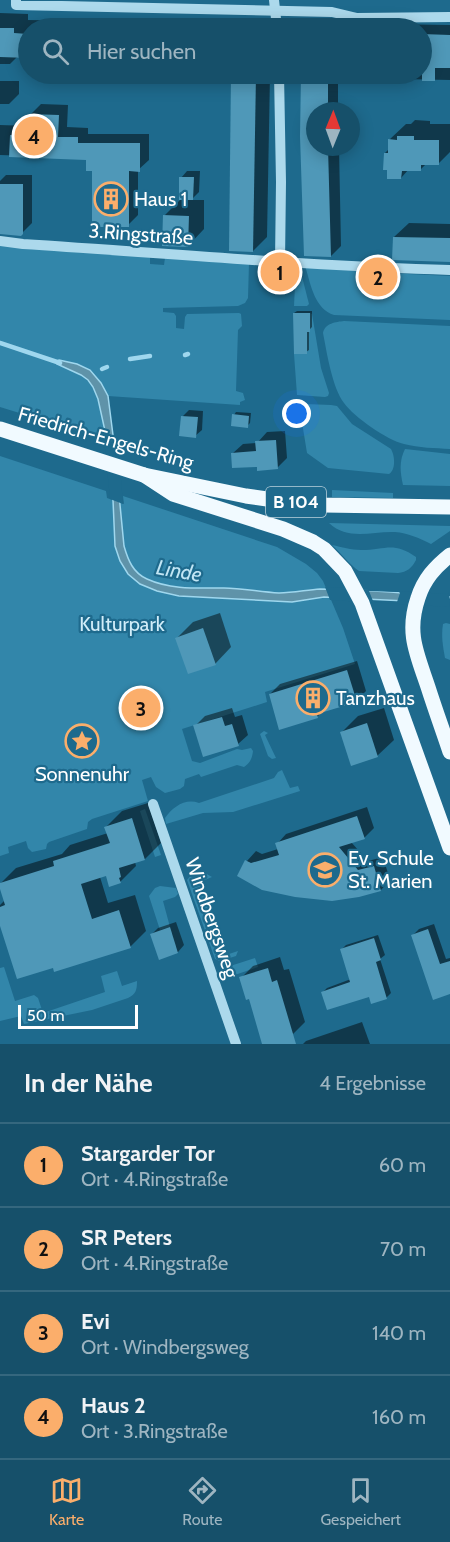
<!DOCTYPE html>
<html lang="de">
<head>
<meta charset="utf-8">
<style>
	:root { --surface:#16506a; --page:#235a72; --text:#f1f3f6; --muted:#9eb5c1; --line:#35677e; --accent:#fbae6b }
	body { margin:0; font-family:Cabin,sans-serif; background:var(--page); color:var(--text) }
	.compass { position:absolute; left:306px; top:102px; width:54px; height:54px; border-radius:50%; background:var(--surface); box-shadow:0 3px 15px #0003; rotate:1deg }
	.scale { position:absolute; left:18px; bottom:15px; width:120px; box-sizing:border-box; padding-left:6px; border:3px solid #fff; border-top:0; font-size:16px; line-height:21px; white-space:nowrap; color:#fff; -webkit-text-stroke:4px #1e6a8d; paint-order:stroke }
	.you { position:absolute; left:297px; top:414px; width:21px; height:21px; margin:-15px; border:4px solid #fff; border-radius:50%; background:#1a73e8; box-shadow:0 0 0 9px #1a73e833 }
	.badge { display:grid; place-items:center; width:39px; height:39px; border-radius:50%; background:var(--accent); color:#111; font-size:20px; font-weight:700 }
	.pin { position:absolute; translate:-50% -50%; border:3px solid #fff; box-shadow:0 2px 6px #0006 }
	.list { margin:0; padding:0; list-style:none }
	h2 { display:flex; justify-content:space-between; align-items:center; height:78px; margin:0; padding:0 24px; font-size:26px }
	h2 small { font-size:20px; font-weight:400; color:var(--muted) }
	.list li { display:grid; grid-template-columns:39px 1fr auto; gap:18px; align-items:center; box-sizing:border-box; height:84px; padding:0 24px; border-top:2px solid var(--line) }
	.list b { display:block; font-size:22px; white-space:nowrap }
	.list p { margin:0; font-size:20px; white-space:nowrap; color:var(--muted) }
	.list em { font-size:20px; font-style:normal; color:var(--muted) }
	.icon { flex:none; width:33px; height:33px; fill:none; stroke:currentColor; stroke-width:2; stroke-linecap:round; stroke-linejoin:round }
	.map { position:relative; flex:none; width:450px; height:1044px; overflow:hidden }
	.search { position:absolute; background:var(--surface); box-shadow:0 3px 15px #0003; left:18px; right:18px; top:18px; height:66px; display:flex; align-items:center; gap:15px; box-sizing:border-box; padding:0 21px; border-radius:33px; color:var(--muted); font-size:22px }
	.sheet { height:414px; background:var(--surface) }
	nav { display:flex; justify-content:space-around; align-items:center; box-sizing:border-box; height:84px; border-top:2px solid var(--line); background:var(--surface); font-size:16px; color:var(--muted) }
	nav a { display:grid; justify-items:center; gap:3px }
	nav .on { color:var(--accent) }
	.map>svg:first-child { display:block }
</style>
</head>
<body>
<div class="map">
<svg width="450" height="1044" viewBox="0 0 450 1044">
	<rect width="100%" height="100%" fill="#1e6a8d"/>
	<!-- green -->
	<g fill="#3286aa">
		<path d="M0,245L150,257V264L164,265L165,258L249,263L248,298L245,303L238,306L163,308V312L174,313L176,316V328L184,329L185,317L187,314L239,313L241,314L242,326L238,330L236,391L243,393L245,400L240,402V405L108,396L101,383L57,364C65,368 75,371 82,376C102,389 104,420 107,440L0,407Z"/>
		<path d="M296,265H299L309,304L307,306H294Z"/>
		<path d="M306,266L370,272L369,281L386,282L387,273L450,276V320L334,315C315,309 311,286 306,269Z"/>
		<path d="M310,313L312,314L321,368L329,393L328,396L325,397L297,395L294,354H307V332L310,331Z"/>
		<path d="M344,321L450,326V449C435,448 419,448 404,444C387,440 354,417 344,403C332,387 327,353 323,333C325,323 336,322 344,321Z"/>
		<path d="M306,404L331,405L337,406L352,424L391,449C395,456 396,470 389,474L328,468L307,453L300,410Z"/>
		<path d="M405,449L450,454V486L403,485C400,472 399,461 405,449Z"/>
		<path d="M0,456L106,491L107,498L124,504L123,496L277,547L306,564L317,573L323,581L343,628L355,664L265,692L267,702L182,729L192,761L200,763L237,749L242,750L251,748L253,751C252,759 250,763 244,767L237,765L201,777L199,774L185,779L184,786L180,789L165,793L156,787L151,777L142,780L148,801L92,819L88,822L87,829L49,842L47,844L46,849L32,852L28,848L26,841L8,847L9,853L0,856Z"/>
		<path d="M332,490L393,493V498L332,497Z"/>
		<path d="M329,523L450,526V531L431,544C419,538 408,533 395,532C372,531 348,541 329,523Z"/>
		<path d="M332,545C342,547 351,550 361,550C386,550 393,541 416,557V560C412,568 407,572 398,573L359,571C351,566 340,552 332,545Z"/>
		<path d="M446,623L450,624V660L445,658C443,647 441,636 443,624Z"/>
		<path d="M264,731L268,733L265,735L276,758L272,759L268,756L260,734Z"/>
		<path d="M282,770L290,788L298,786L300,791L233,812L203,813L166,824L165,818C173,807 185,798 199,803L274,778L278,772Z"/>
		<path d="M145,809L161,855L155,857L140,811Z"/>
		<path d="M199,872L205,873L212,877L200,882L226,955L238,951L236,956L220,961L215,959L187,880L192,874Z"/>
		<path d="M160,886L176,888L178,894L175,897L163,901L170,927L160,930L149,896L155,888Z"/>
		<path d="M255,958L258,967L220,980L218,978L220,972L224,968Z"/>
		<path d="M4,967L15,1001L34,995L38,998L43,1013L105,992L101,976L117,971L122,986L137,981C137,990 136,994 128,998L92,1010L24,1024L21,1016L0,1021V968Z"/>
	</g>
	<!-- water -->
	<path fill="#5f93a9" stroke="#9fd7ee" stroke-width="1.5" d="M59,360L77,364L90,370L101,383L108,396L114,443L124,546C128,560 133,573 147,579C171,590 198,588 224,588C242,588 260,592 279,593C293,593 306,590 320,589C363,589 406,593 449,597L447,603L324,597L292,602L179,596L157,591L140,584L128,574L120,561L115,546L113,500L107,440L98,399L93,387L88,380L81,375L57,364V361Z"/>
	<!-- pier -->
	<g fill="#1e6a8d" fill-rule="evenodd">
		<path d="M104,439L118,443L123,504L110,499Z"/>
		<path d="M325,587L449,594L450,607L330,600ZM369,591L399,592L400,593L397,602L373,601Z"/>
	</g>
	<!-- shadow -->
	<g fill="#0007">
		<path d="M0,13L28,14V20L270,24V28H28V56H18L10,64H0Z"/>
		<path d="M313,23L450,25V80L401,79V74H422V28H307Z"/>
		<path d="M233,74H270L267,237L253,251L230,249Z"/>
		<path d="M302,74H371L360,84L338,83V111H315V147H339L341,246L331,256L302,136Z"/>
		<path d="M0,81H19V94L9,104H0Z"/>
		<path d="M41,104L68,105L67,127L88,128V134H149V160L138,170V215L128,225L87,158L0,155V125L30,126L31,114Z"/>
		<path d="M415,120L430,121V124H450V152L438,164H426L421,169H409L401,178L385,153L389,149V140L406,124H411Z"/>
		<path d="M187,171H200L199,192L191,200H204V229L188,246L164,216L180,200L181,178Z"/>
		<path d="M6,175H32V223L20,235L0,233V181Z"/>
		<path d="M409,223L450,224V261L394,237Z"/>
		<path d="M272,262L301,264L300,274L294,280L266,269Z"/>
		<path d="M297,311H312V327L309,330V350L306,352L294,313Z"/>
		<path d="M189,410L203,411L202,430L195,436L183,416Z"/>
		<path d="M236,412L251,413L250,423L247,426L234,415Z"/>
		<path d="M285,431L287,458L277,468L258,465L233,453L243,444L257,443L267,432Z"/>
		<path d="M220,613L231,647L215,664L177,638L193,622Z"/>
		<path d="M357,661L366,691L356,701L324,710L317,717L270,694L280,684Z"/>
		<path d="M232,708L235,717L242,715L248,735L238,744L195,726L205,716Z"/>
		<path d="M384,708L394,740L377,756L342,732L358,716Z"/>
		<path d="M148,803L161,843L145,859L135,862L136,866L120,882L107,874L100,877L108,903L135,895L146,931L130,947L54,966L0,921V905L5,900L0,884L16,868L62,854L70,845L108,833L106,827L122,811Z"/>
		<path d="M367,807L374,828L364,838L351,842L368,861L383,857L390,880L381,890L239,876L247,861L256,851L262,854L278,849L277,844L286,834Z"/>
		<path d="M176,922L184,945L178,952L160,958L152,934L158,928Z"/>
		<path d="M434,924L446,959L450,958V992L413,935L419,929Z"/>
		<path d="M378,935L385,955L380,959L391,993L386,998L370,995L323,992L327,988L351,979L342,949L346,945Z"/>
		<path d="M280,957L284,970L289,969L305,1022L293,1034L250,997L241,978L253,966Z"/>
		<path d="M362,1022L370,1044H303L306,1041Z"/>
	</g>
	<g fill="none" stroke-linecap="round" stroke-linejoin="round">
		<!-- stream -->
		<g stroke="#9fd7ee" stroke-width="4.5">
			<path d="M0,343L60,363"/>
			<path d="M185,355L188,354"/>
			<path d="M130,359L150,356"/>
			<path d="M102,369L107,367"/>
		</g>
	</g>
	<!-- building -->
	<g fill="#4f98b8">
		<path d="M0,28H14V33L28,34V58L0,57Z"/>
		<path d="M422,34L450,35V68H435V81H422Z"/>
		<path d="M231,74H256L253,252L229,251Z"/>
		<path d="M301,74H328V111H315V147H328L331,257L304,256L300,136Z"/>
		<path d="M29,114L59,115L58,137H78V143H140V172L129,171V227H92V171H86V160L9,157L10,135L29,136Z"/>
		<path d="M397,136H414V140H439V165H421V171H402L401,179H387V170H383L384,153H388V139L397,140Z"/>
		<path d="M179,177H194L193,200H179Z"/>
		<path d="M0,184H23V234L21,236L0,234Z"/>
		<path d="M163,215L189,216L188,247L162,246Z"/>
		<path d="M393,237L450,238V262L392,260Z"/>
		<path d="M265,268L295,270V282L264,280Z"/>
		<path d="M293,313H310V332H307V354H294Z"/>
		<path d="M232,414L249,416L248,428L231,426Z"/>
		<path d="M181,416L198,417L196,438L179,436Z"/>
		<path d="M276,440L278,469L257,471V467L232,468L231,453L256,451L255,441Z"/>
		<path d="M203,628L216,665L188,674L175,638Z"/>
		<path d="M347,670L357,702L317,714L318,718L279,730L269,694Z"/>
		<path d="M222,717L225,726L232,724L239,746L203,757L193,725Z"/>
		<path d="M367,723L378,757L351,766L340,732Z"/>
		<path d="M357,816L365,839L339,847L358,870L374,866L381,891L359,897L332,901L295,897L262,890L237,876L245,860L251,863L279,855L275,843Z"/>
		<path d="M132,818L145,860L119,868L121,877L119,878L121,883L109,887L106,876L81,884L92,919L119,910L131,948L54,972L53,968L17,979L0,926V907L5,905L0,889V883L54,866L53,861L110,843L104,827Z"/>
		<path d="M170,927L178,953L159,960L150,934Z"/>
		<path d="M428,929L440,964L450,961V994L433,1000L411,935Z"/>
		<path d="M374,938L381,960L376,962L387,999L371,1004L369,997L327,1010L321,992L350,982L340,949Z"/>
		<path d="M268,968L272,982L277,980L296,1044H262L249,999L246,1000L239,977Z"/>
	</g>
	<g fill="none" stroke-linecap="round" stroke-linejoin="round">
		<!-- minor -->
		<g stroke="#acd9ec" stroke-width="10">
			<path d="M16,0V5L332,12L357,18L450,17"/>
			<path d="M274,0L277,28"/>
			<path d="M279,74L281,182L280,262"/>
			<path d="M0,241L23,244C165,253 307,266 450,270"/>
			<path d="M153,804L236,1044"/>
		</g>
		<!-- major -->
		<g stroke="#f1faff" stroke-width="15">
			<path d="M0,429L144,475L246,496L288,502L324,505L450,507"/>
			<path d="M144,475L173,494L283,529L313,542L324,549L345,571L362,603L450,848"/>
			<path d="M450,555C435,567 424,579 418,598C406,633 417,654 428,687C435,709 443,731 450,752"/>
		</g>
	</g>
	<!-- icons -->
	<defs>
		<g id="building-ring" transform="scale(1.725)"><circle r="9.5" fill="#1e6a8d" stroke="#fbae6b" stroke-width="1.5"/><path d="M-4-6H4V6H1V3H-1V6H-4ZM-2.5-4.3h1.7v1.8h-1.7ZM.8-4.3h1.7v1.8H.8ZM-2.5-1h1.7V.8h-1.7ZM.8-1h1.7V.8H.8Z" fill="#fbae6b"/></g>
		<g id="sight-ring" transform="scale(1.725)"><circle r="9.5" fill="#1e6a8d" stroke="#fbae6b" stroke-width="1.5"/><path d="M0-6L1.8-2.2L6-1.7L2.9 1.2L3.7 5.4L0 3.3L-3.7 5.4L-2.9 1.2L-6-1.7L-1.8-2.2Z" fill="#fbae6b"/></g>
		<g id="school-ring" transform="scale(1.725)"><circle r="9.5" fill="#1e6a8d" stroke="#fbae6b" stroke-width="1.5"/><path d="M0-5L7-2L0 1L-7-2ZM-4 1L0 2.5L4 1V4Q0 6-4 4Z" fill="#fbae6b"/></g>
	</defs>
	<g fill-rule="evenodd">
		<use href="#building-ring" x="111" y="199"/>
		<use href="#building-ring" x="313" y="698"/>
		<use href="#sight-ring" x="82" y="741"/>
		<use href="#school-ring" x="325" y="870"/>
	</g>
	<g text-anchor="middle" stroke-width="4.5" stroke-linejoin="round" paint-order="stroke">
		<!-- shield labels -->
		<rect fill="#1e6a8d" stroke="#bcd2dd" stroke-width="1.5" x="266" y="487" width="60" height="30" rx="4.5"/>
		<g font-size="18" font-weight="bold" fill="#fff">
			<text x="296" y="508">B 104</text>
		</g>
		<!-- poi labels -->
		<g font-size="20" fill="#fff" stroke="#1e6a8d" text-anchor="start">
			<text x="134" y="206">Haus 1</text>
			<text x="336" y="705">Tanzhaus</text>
			<text x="82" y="781" text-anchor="middle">Sonnenuhr</text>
			<text x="348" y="865">Ev. Schule<tspan x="348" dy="23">St. Marien</tspan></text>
		</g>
		<!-- street labels -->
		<g font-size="20" fill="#fff" stroke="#1e6a8d">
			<text transform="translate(141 234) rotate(4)" y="7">3.Ringstraße</text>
			<text transform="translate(106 438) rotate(16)" y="7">Friedrich-Engels-Ring</text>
			<text transform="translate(212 918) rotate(71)" y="7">Windbergsweg</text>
		</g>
		<!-- park labels -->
		<g font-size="20" fill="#d1edf9" stroke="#1e6a8d">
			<text x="122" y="631">Kulturpark</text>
		</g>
		<!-- water labels -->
		<g font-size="21" font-style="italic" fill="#c2e6f5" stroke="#1e6a8d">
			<text transform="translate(179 571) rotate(10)" y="7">Linde</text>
		</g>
	</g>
</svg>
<svg class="compass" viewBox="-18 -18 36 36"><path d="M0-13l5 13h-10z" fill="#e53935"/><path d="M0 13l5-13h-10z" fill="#9eb5c1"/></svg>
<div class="scale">50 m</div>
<div class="you"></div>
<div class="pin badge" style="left:280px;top:272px">1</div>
<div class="pin badge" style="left:378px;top:277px">2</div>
<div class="pin badge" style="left:141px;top:708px">3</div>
<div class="pin badge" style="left:34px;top:136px">4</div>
<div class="search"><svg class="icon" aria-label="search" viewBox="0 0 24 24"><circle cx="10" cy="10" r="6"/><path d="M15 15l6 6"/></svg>Hier suchen</div>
</div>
<section class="sheet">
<h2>In der Nähe<small>4 Ergebnisse</small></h2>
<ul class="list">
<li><span class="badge">1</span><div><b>Stargarder Tor</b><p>Ort · 4.Ringstraße</p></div><em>60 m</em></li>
<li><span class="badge">2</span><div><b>SR Peters</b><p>Ort · 4.Ringstraße</p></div><em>70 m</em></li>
<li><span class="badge">3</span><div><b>Evi</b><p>Ort · Windbergsweg</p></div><em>140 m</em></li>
<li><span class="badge">4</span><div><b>Haus 2</b><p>Ort · 3.Ringstraße</p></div><em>160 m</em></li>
</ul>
</section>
<nav>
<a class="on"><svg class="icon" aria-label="map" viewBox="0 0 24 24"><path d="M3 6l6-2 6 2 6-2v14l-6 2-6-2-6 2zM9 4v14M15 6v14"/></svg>Karte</a>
<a><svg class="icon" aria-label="directions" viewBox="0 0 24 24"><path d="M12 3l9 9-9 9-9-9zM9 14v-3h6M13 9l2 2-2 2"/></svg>Route</a>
<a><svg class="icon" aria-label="saved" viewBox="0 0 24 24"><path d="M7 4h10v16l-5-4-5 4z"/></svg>Gespeichert</a>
</nav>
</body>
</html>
